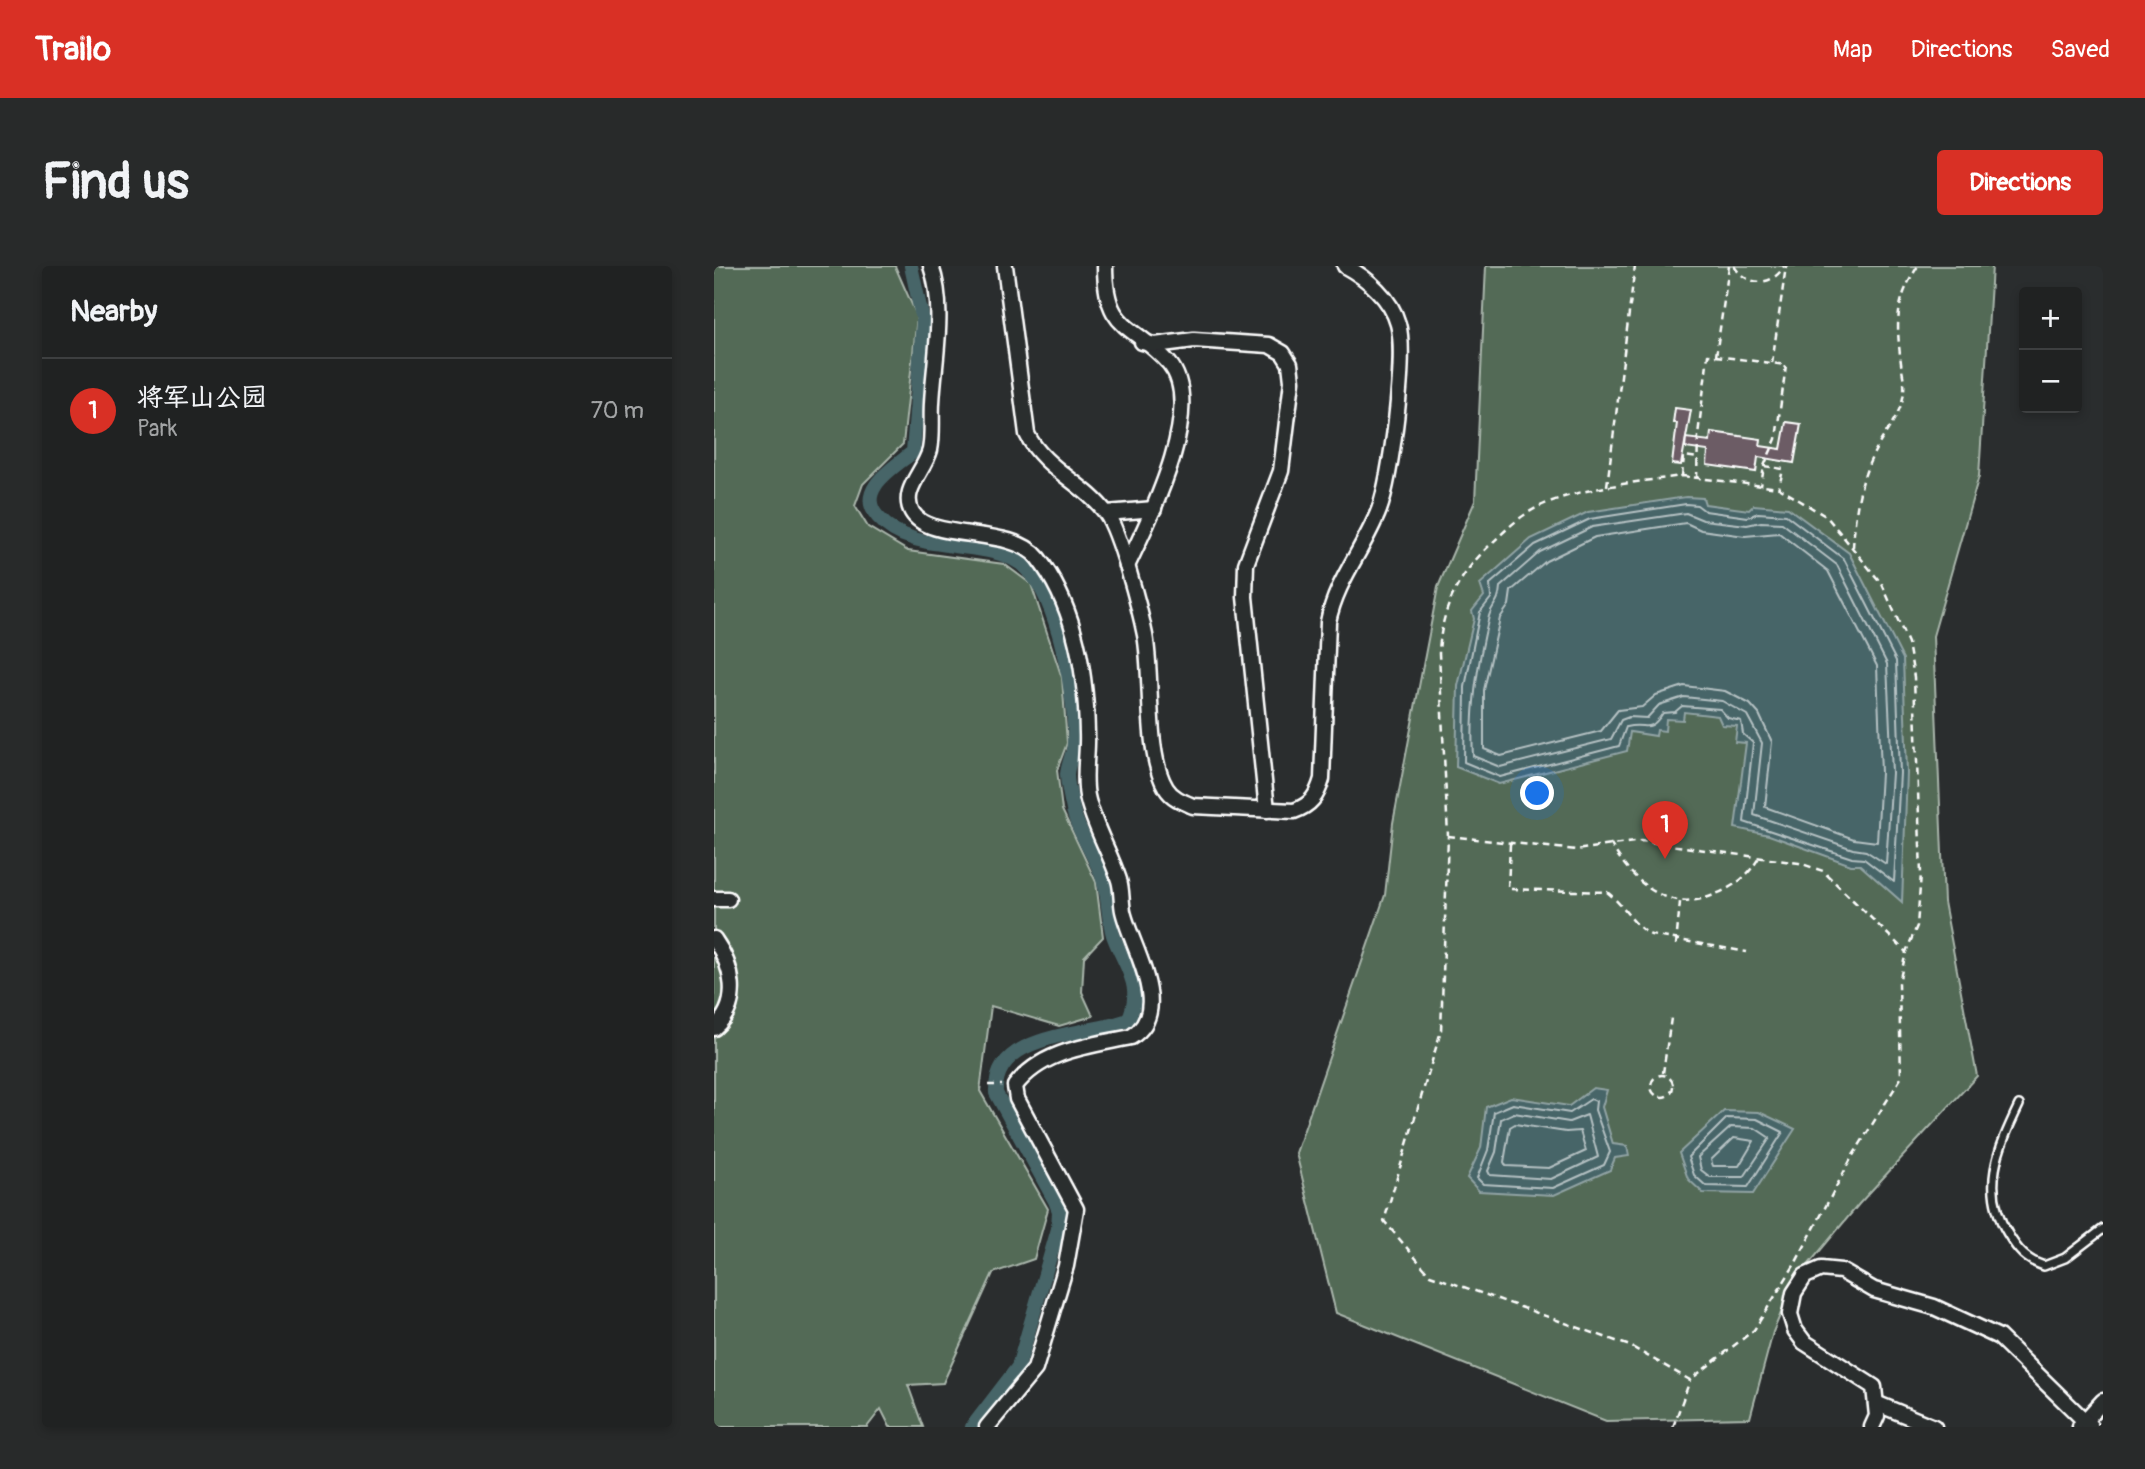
<!DOCTYPE html>
<html lang="en">
<head>
<meta charset="utf-8">
<style>
	:root { --surface:#202222; --page:#282a2a; --text:#f1f3f6; --muted:#a2a4a5; --line:#3d3f40; --accent:#d93025 }
	body { margin:0; font-family:Pangolin,"LXGW WenKai TC",sans-serif; background:var(--page); color:var(--text) }
	.controls { position:absolute; right:21px; top:21px; display:grid; overflow:hidden; border-radius:7px; box-shadow:0 4px 10px #0003 }
	.controls button { width:63px; height:63px; display:grid; place-items:center; padding:0; border:0; border-bottom:2px solid var(--line); background:var(--surface); color:var(--text); font:35px sans-serif }
	.you { position:absolute; left:824px; top:528px; width:24px; height:24px; margin:-18px; border:5px solid #fff; border-radius:50%; background:#1a73e8; box-shadow:0 0 0 10px #1a73e833 }
	.badge { display:grid; place-items:center; width:46px; height:46px; border-radius:50%; background:var(--accent); color:#fff; font-size:23px; font-weight:700 }
	.pin { position:absolute; translate:-50% -58px; filter:drop-shadow(0 2px 4px #0008) }
	.pin::after { content:''; position:absolute; top:37px; width:24px; height:21px; background:inherit; clip-path:polygon(0 0,100% 0,50% 100%) }
	.list { margin:0; padding:0; list-style:none }
	h2 { display:flex; justify-content:space-between; align-items:center; height:91px; margin:0; padding:0 28px; font-size:30px }
	h2 small { font-size:23px; font-weight:400; color:var(--muted) }
	.list li { display:grid; grid-template-columns:46px 1fr auto; gap:21px; align-items:center; box-sizing:border-box; height:105px; padding:0 28px; border-top:2px solid var(--line) }
	.list b { display:block; font-size:26px; white-space:nowrap }
	.list p { margin:0; font-size:23px; white-space:nowrap; color:var(--muted) }
	.list em { font-size:23px; font-style:normal; color:var(--muted) }
	.map { position:relative; flex:none; width:1389px; height:1161px; overflow:hidden; border-radius:7px }
	header { display:flex; align-items:center; gap:42px; box-sizing:border-box; height:98px; padding:0 35px; background:var(--accent); color:#fff }
	header strong { font-size:33px }
	nav { display:flex; gap:38px; margin-inline-start:auto; font-size:24px }
	.intro { display:flex; align-items:center; justify-content:space-between; box-sizing:border-box; height:168px; padding:0 42px }
	h1 { margin:0; font-size:49px }
	.button { padding:18px 32px; border-radius:7px; background:var(--accent); color:#fff; font-size:24px; font-weight:700 }
	main { display:flex; gap:42px; padding:0 42px }
	aside { flex:1; background:var(--surface); border-radius:7px; box-shadow:0 4px 10px #0003 }
	.map>svg:first-child { display:block }
</style>
</head>
<body>
<header>
<strong>Trailo</strong>
<nav><a>Map</a><a>Directions</a><a>Saved</a></nav>
</header>
<div class="intro"><h1>Find us</h1><a class="button">Directions</a></div>
<main>
<aside>
<h2>Nearby<small></small></h2>
<ul class="list">
<li><span class="badge">1</span><div><b>将军山公园</b><p>Park</p></div><em>70 m</em></li>
</ul>
</aside>
<div class="map">
<svg width="1389" height="1161" viewBox="0 0 1389 1161">
	<rect width="100%" height="100%" fill="#2a2d2e"/>
	<filter id="ink" filterUnits="userSpaceOnUse"><feTurbulence type="fractalNoise" baseFrequency=".0143" numOctaves="2"/><feDisplacementMap in="SourceGraphic" scale="14" xChannelSelector="R" yChannelSelector="G"/><feConvolveMatrix kernelMatrix="1 2 1 2 8 2 1 2 1" color-interpolation-filters="sRGB"/></filter>
	<g filter="url(#ink)">
		<!-- green -->
		<g fill="#536b57" stroke="#a9b5ab" stroke-width="2">
			<path d="M0,0H181L203,50L189,178L149,218L141,240L154,261L194,285L290,298L317,318L348,412L353,477L343,504L348,544L382,616L389,671L370,691L368,726L379,750L345,760L277,740L266,825L334,943L320,993L279,1007L229,1117L194,1119L209,1161H176L167,1143L153,1161H0Z"/>
			<path d="M772,0H1278L1265,210L1219,370L1230,636L1263,810L1145,938L1080,1016L1059,1066L1036,1152L892,1155L622,1047L582,887L671,629L679,557L724,321L761,235Z"/>
		</g>
		<!-- water -->
		<g fill="#476568" stroke="#91a3a4" stroke-width="2">
			<path d="M972,231L989,232L991,238L1035,244L1040,239L1074,242L1135,287L1189,393L1193,507L1188,636L1146,599H1137L1055,569L1021,562L1032,477L1021,476L1023,460L1008,459L1004,450L970,446L969,454L952,453L951,465L943,464L942,470L916,466L913,485L785,518L742,501L744,420L760,353L758,345L770,330L766,318L817,273L874,246Z"/>
			<path d="M879,822L893,824L888,841L899,878L913,880L915,890L901,892L896,904L840,929L765,925L753,912L767,882L772,841L797,831L855,840Z"/>
			<path d="M1010,845L1045,846L1081,863L1039,928L989,927L974,913L965,887Z"/>
		</g>
		<g fill="none" stroke-linecap="round" stroke-linejoin="round">
			<!-- shore -->
			<g stroke="#b5c1c3" stroke-width="2">
				<path d="M972,238L983,239L991,245L1034,251L1044,247L1072,249L1130,293L1182,395L1186,507L1180,616L1150,593L1138,592L1030,556L1039,477L1029,468L1027,455L1014,452L1006,443L968,440L961,446L949,447C934,469 933,456 912,461L905,480L786,511L750,496L751,421L766,346L777,332L776,318L821,279L876,253Z"/>
				<path d="M972,247L989,254L1033,259L1047,256L1068,257L1123,299L1173,398L1178,507L1172,598L1152,585L1139,583L1040,549L1048,477L1033,449L1008,435L970,431L945,439L933,452L915,451L907,454L897,473L786,501L759,490C756,442 764,396 775,350C778,338 785,338 786,321L826,286L878,261Z"/>
				<path d="M972,257L987,264L1031,270L1065,267L1114,305L1163,400L1167,507L1163,576L1140,573L1051,541L1058,476L1045,448L1036,438L1011,425L970,420L942,429L928,441L904,444L887,465L787,490L770,483V424L786,352L795,339L797,325L832,295L881,271Z"/>
				<path d="M877,833L882,835L881,844L896,886L890,899L839,922L769,918L763,912L774,884L780,846L799,838L856,847Z"/>
				<path d="M800,847L855,856L873,849L884,891L837,913L776,909L774,905L782,886L787,853Z"/>
				<path d="M1013,852L1043,853L1069,866L1034,921L992,920L980,909L974,891Z"/>
				<path d="M801,858L852,866L866,865L872,885L835,902L792,900L790,896L796,861Z"/>
				<path d="M1017,861L1041,862L1056,872L1030,911H996L987,904L984,891Z"/>
				<path d="M1020,872L1040,875L1025,900H999L997,894Z"/>
			</g>
			<!-- canal -->
			<path stroke="#476568" stroke-width="14" d="M197,0L209,55L199,186C181,201 140,224 164,251C200,293 278,269 312,302C344,332 363,433 360,477C360,487 354,497 353,508C353,517 356,530 358,539C362,562 378,585 387,607C395,626 393,649 399,669C405,687 418,705 420,723C421,735 419,744 414,754C374,770 279,765 282,827L341,935L345,945L344,963L304,1101L258,1161"/>
		</g>
		<!-- building -->
		<g fill="#6c5c65" stroke="#fff" stroke-width="2">
			<path d="M961,142L977,144L967,199L958,198L963,157H959Z"/>
			<path d="M1072,156L1087,158L1080,197L1044,191L1042,206L993,199L994,185L971,182L972,172L996,175L997,166L1047,173L1046,180L1067,183Z"/>
		</g>
		<g fill="none" stroke-linecap="round" stroke-linejoin="round">
			<!-- service casing -->
			<g stroke="#fff" stroke-width="12">
				<path id="service" d="M1305,839C1284,883 1266,923 1294,968C1304,985 1312,994 1330,1000L1351,992L1389,963"/>
			</g>
			<!-- minor casing -->
			<g stroke="#fff" stroke-width="19">
				<g id="minor">
					<path d="M217,0C232,42 220,94 218,137C217,152 219,169 216,184C210,206 186,225 198,246C216,277 298,259 324,292C362,341 372,407 373,467C374,488 369,509 373,530C379,559 396,586 405,614C408,624 407,635 409,645C417,681 460,745 417,771C375,780 328,784 301,820L303,833L362,943L352,1000L321,1103L273,1161"/>
					<path d="M291,0L313,168C329,202 370,217 392,247C406,266 426,344 431,369C439,411 431,488 452,522C458,532 469,536 479,540L580,545C597,539 603,530 608,513L614,356C622,315 650,283 665,244C677,213 693,89 684,58C677,32 653,12 631,0"/>
					<path d="M391,0C391,66 419,57 455,97C493,141 434,256 413,300"/>
					<path d="M428,76L441,79L480,74L555,79L569,87L576,98L578,115L567,205L532,298L531,331L553,544"/>
					<path d="M393,247L440,243"/>
					<path d="M0,633H14"/>
					<path d="M0,673C19,700 28,738 0,762"/>
					<path d="M1164,1138L1220,1161"/>
					<path d="M1366,1160L1389,1135"/>
					<path d="M1158,1161L1163,1150L1160,1121L1090,1076L1081,1064L1076,1048L1080,1027L1091,1010L1107,1003L1127,1005L1160,1024L1220,1041L1285,1071L1377,1161"/>
				</g>
			</g>
			<!-- path -->
			<g stroke="#fff" stroke-width="2.5" stroke-dasharray="7 5" stroke-linecap="butt">
				<path d="M1020,0C1032,20 1058,22 1070,0"/>
				<path d="M1002,90L1015,0"/>
				<path d="M1058,97L1072,0"/>
				<path d="M1050,200L1069,203L1065,222"/>
				<path d="M968,210L1065,222L1113,251L1168,318L1194,377L1200,411L1207,608L1203,660L1192,686L1185,717L1187,812L1138,891L1081,998L1040,1064L976,1114L916,1080L716,1009L670,955L727,765L734,570L725,387C727,344 744,309 776,279C787,269 799,256 812,248C849,223 923,216 968,210Z"/>
				<path d="M968,210L970,190L984,192"/>
				<path d="M983,213L984,169L994,89L1072,99L1062,173L1050,200L1047,220"/>
				<path d="M893,220L921,0"/>
				<path d="M1139,281C1141,248 1145,216 1160,187C1170,167 1189,147 1190,124C1191,115 1188,106 1187,97C1182,56 1181,35 1204,0"/>
				<path d="M734,570L862,584L927,575L1085,597L1109,605L1192,686"/>
				<path d="M896,577C919,617 955,649 1002,628C1023,619 1034,610 1046,590"/>
				<path d="M796,578L794,623L893,626C910,639 918,659 937,669L1033,686"/>
				<path d="M962,679L966,636"/>
				<path d="M949,807L957,752"/>
				<circle cx="948" cy="820" r="11"/>
				<path d="M274,819H288"/>
				<path d="M959,1161L976,1114"/>
			</g>
			<!-- service -->
			<use href="#service" stroke="#2a2d2e" stroke-width="7"/>
			<!-- minor -->
			<use href="#minor" stroke="#2a2d2e" stroke-width="14"/>
		</g>
	</g>
</svg>
<div class="controls">
<button>+</button>
<button>−</button>
</div>
<div class="you"></div>
<div class="pin badge" style="left:951px;top:593px">1</div>
</div>
</main>
</body>
</html>
